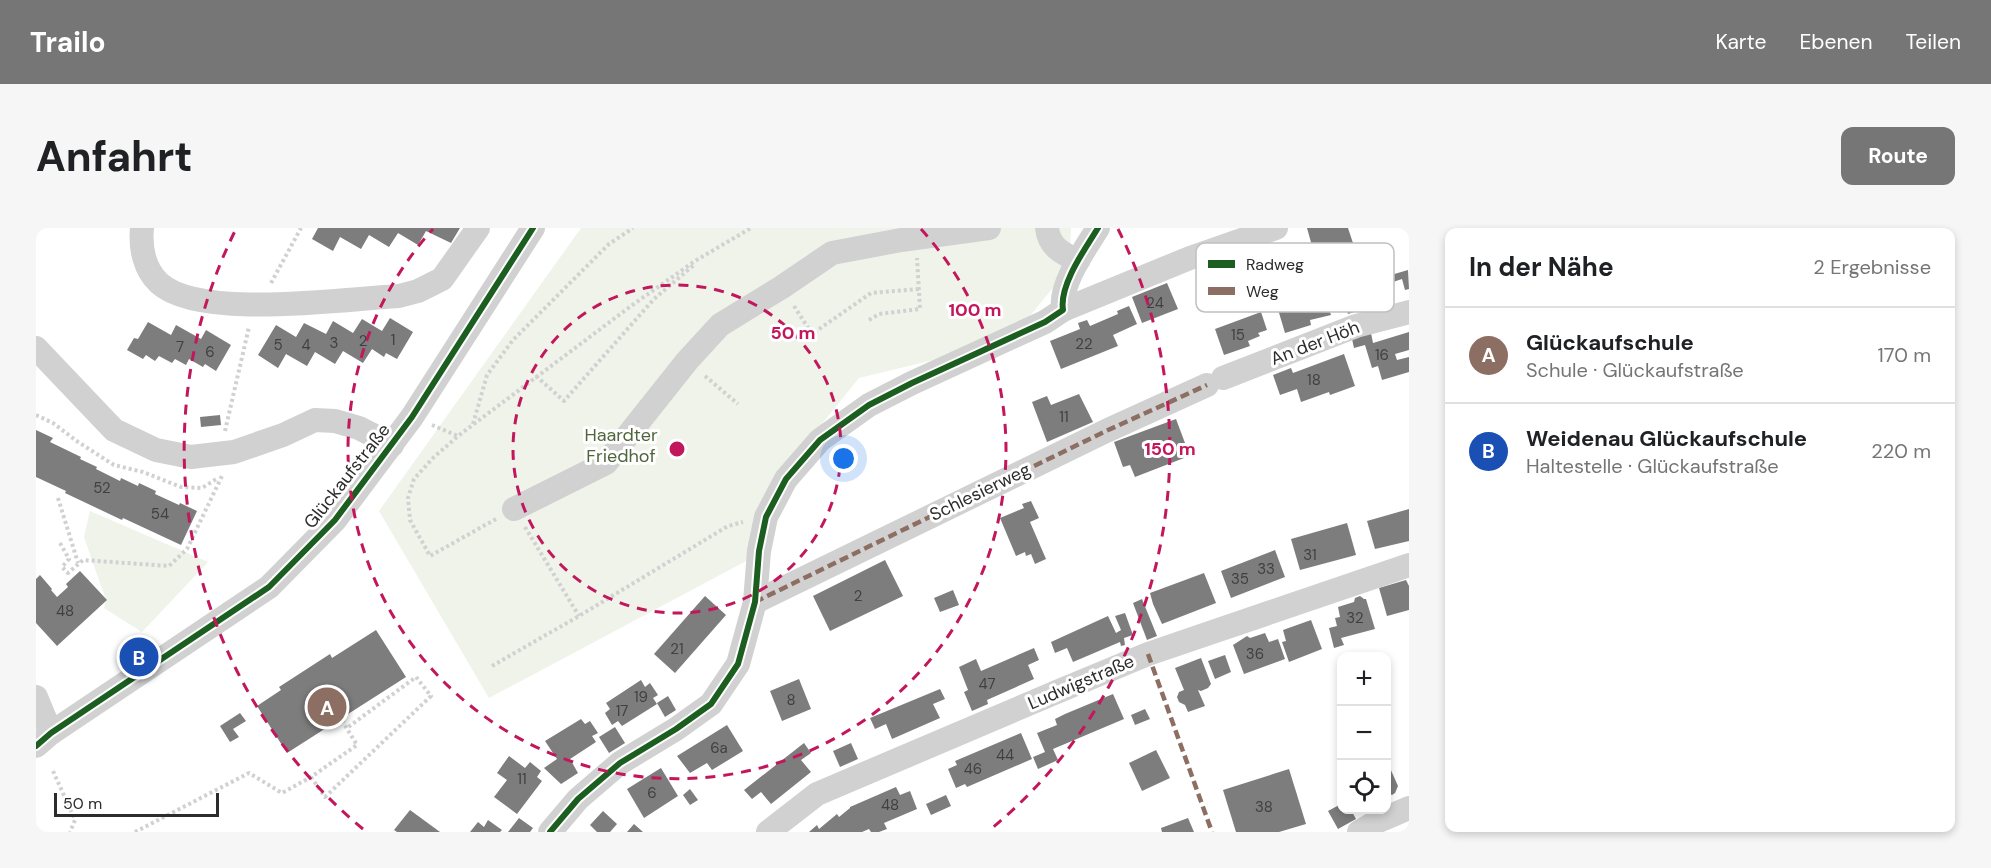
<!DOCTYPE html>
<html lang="de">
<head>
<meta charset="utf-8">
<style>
	:root { --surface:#fff; --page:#f6f6f6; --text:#202124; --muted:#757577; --line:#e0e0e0; --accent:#767676 }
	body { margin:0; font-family:"DM Sans",sans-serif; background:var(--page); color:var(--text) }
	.controls { position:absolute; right:18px; bottom:18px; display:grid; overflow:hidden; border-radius:12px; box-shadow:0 3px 9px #0003 }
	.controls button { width:54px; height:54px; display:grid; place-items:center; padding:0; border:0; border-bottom:2px solid var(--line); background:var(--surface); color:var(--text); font:30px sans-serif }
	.scale { position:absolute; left:18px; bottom:15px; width:165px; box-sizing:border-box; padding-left:6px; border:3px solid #2c2c2c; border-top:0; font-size:16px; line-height:21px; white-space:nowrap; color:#2c2c2c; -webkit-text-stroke:4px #fff; paint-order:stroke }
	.you { position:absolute; left:808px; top:231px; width:21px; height:21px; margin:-15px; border:4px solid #fff; border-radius:50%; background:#1a73e8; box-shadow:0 0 0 9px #1a73e833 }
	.badge { display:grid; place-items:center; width:39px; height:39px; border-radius:50%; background:var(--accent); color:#fff; font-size:20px; font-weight:700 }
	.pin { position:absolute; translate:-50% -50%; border:3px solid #fff; box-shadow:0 2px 6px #0006 }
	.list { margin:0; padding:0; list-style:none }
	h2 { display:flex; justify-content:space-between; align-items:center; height:78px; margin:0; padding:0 24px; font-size:26px }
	h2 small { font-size:20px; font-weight:400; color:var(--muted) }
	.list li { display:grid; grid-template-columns:39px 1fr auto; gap:18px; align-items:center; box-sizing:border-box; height:96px; padding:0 24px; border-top:2px solid var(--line) }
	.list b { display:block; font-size:22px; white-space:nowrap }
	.list p { margin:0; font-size:20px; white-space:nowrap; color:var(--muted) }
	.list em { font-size:20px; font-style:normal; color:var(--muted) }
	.icon { flex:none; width:33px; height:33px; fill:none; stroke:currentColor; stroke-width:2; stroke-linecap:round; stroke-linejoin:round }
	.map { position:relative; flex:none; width:1373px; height:604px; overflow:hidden; border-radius:12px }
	header { display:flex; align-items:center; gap:36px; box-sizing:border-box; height:84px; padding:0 30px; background:var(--accent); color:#fff }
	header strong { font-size:28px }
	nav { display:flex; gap:33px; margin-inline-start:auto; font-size:21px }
	.intro { display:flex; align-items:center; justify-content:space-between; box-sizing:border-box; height:144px; padding:0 36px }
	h1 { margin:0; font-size:42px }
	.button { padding:15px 27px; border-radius:12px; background:var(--accent); color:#fff; font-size:21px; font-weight:700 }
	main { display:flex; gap:36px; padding:0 36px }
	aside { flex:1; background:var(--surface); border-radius:12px; box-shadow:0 3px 9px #0003 }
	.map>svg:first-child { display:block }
</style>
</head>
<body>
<header>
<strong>Trailo</strong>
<nav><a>Karte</a><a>Ebenen</a><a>Teilen</a></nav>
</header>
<div class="intro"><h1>Anfahrt</h1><a class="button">Route</a></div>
<main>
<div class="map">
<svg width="1373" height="604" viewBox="0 0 1373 604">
	<rect width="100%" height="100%" fill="#fff"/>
	<!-- green -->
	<g fill="#eff3ea">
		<path d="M545,0H1035L1033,40L989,94L922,126L823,150L743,249L712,332L453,470L343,283Z"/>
		<path d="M54,283L172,334L106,404L68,380L70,372L48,309Z"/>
	</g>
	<!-- building -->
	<g fill="#7d7d7d">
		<path d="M282,0H424L415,15L390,3L382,17L362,5L353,19L333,7L325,21L304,9L297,23L276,11Z"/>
		<path d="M1271,0H1312L1318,18L1305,22L1303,18L1278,25Z"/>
		<path d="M1229,8L1232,17L1213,23L1221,47L1176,65L1169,46L1179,42L1176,35Z"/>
		<path d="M1372,42L1373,61L1369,62L1366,51L1357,54L1355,47Z"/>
		<path d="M1341,48L1348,70L1336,73L1337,78L1312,86L1303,59Z"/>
		<path d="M1131,55L1142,81L1106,95L1096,69Z"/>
		<path d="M1279,67L1280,71L1289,68L1295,87L1274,92L1275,97L1249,105L1241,78Z"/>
		<path d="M1093,78L1101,96L1077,107L1082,118L1025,141L1014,113L1044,101L1042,95L1051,92L1054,98L1082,86L1081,83Z"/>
		<path d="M1225,84L1231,102L1222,105L1224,108L1212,113L1214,118L1188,127L1179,101Z"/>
		<path d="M354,90L377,104L361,131L350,125L348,129L336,121L327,135L307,123L299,136L279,124L271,138L250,126L242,140L222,127L240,97L260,109L268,95L290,106L297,93L317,105L326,91L346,103Z"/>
		<path d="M112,94L135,107L140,97L165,111L170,102L195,117L180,143L169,136L167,139L153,131L150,137L139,131L136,135L123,128L119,133L110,127L107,131L91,122L98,110L102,111Z"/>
		<path d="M1373,104V122L1359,126L1361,132L1373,129V144L1346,152L1342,138L1336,140L1329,117L1318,120L1316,111L1335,105L1337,115Z"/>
		<path d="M1308,126L1319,158L1294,167L1293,164L1265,174L1261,161L1244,167L1237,147L1255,140L1257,145Z"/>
		<path d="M1043,166L1057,194L1011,214L996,174L1011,168L1015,177Z"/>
		<path d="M184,187L185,197L165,199L164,189Z"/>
		<path d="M1140,191L1149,215L1143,218L1148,230L1099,249L1094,237L1087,239L1078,214Z"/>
		<path d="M0,202L17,210L14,214L45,229L44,231L61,239L60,241L84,253L85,250L102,258L103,255L120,263L119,266L143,277L144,275L161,283L145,317L87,290L86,292L29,265L30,263L0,249Z"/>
		<path d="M995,273L1003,290L994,294L1010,331L999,336L995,326L990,328L989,324L980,328L964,290L988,280L986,276Z"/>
		<path d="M1373,281V313L1339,321L1331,293Z"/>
		<path d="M1311,295L1320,327L1264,342L1255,311Z"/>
		<path d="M1239,322L1249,349L1195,370L1185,343Z"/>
		<path d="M849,332L867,368L794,403L777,368Z"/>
		<path d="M44,343L71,372L21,418L0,395V351L4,347L16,361L15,362L21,369L32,359L30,356Z"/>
		<path d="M1168,345L1180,375L1126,396L1117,376L1114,365Z"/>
		<path d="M1370,352L1373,358V382L1351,388L1343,360Z"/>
		<path d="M917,362L923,377L904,384L898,370Z"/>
		<path d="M669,368L690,387L639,445L618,426Z"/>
		<path d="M1324,368L1328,371H1330L1339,401L1305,410L1308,417L1298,420L1293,400L1301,398L1299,390L1304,389L1302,379L1318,374L1319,370Z"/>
		<path d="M1106,371L1121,408L1111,412L1097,375Z"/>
		<path d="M1089,385L1097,407L1088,410L1089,417L1085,418L1084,414L1037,434L1031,420L1019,425L1015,414L1072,388L1080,405L1085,402L1079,388Z"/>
		<path d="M1275,392L1286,421L1253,434L1246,414L1250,413L1247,402Z"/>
		<path d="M340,402L370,449L251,525L221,478L245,462L243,459L294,426L296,430Z"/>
		<path d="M1229,405L1233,414L1242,411L1249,431L1208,446L1197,417L1211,408L1214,410Z"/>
		<path d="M998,420L1003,432L992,437L998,451L951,472L952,476L936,483L928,464L932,462L923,439L940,431L945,443Z"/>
		<path d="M1189,427L1195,444L1179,451L1172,433Z"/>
		<path d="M1165,430L1175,456L1172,460L1165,463L1162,462L1169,478L1152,484L1149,477L1143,474L1141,469L1143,464L1148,462L1139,440Z"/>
		<path d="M763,451L775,481L746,493L734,463Z"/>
		<path d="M605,452L609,459L614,455L622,467L617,470L621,476L586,498L582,493L576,497L569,485L574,481L570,475Z"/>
		<path d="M904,461L909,471L897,476L904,490L856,511L850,496L839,501L834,490Z"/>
		<path d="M1077,466L1088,491L1017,521L1022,532L1002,541L997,529L1009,524L1001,505L1021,497L1019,491L1029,486Z"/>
		<path d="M632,468L640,482L629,489L621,475Z"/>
		<path d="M1109,481L1114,491L1099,497L1095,487Z"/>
		<path d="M204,485L210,493L197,501L203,509L194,514L184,498Z"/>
		<path d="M545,491L549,496L554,493L562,505L556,508L560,514L534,531L542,545L525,556L508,540L521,531L509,513Z"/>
		<path d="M691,497L707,523L676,542L671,535L654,545L641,528Z"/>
		<path d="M579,499L589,515L573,525L563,509Z"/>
		<path d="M985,505L996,531L931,559L929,556L920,560L912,541L921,537L919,533Z"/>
		<path d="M768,515L775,525L765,532L775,544L735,576L725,564L716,571L708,562Z"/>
		<path d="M815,515L822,531L804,539L797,523Z"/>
		<path d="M1120,522L1134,550L1106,563L1093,535Z"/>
		<path d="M473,528L489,540L494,534L505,543L501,549L506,553L481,586L458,569L471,552L461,545Z"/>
		<path d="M1350,531L1362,558L1359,565L1356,567L1350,564Z"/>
		<path d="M625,540L642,568L608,590L591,561Z"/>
		<path d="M1253,541L1270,596L1243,604H1200L1187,562Z"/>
		<path d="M860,559L864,567L874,563L881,581L848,595L851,601L843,604H835L833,601L826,604H773L781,597L783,601L801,586L803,589L814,580V579Z"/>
		<path d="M654,561L662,572L654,577L647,567Z"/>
		<path d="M910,567L915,578L895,587L890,576Z"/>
		<path d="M1305,576V582H1315L1320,591L1302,601L1292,583Z"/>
		<path d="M374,582L404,604H361L358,602Z"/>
		<path d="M567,583L581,596L574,604H561L554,597Z"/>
		<path d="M483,590L497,600L494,604H472Z"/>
		<path d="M1152,590L1158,604H1126L1125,600Z"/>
		<path d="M452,592L466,602L464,604H434L442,594L448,599Z"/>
		<path d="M598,596L607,604H591Z"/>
	</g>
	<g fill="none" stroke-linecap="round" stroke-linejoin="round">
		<!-- path -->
		<g stroke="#d1d1d1" stroke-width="4" stroke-dasharray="3 3" stroke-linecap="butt">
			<path d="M235,55L265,0"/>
			<path d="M758,78L776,106L835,65L883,61"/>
			<path d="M833,92L843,86L884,81L881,30"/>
			<path d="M500,148L528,173L618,71L659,36"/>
			<path d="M669,148L702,176"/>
			<path d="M0,187L17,195L42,214L78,237L107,244L145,259L166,260L182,250"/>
			<path d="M437,196L451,147L477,112L573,16L597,0"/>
			<path d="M396,197L422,208"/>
			<path d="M189,203L213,99"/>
			<path d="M22,270L42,335"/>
			<path d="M460,291L394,328L374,292L372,270L378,251L397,230L422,208L595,78L659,33L715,0"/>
			<path d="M489,299L543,388"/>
			<path d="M24,315L33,331L26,339L32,345L47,332L133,338L151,321L186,248"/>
			<path d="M456,438L543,388L692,298L707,294"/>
			<path d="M17,543L39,592L34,604"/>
			<path d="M275,549L289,569L395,468L380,449L311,500"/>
			<path d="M99,604L213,545L246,565L275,549L321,517L305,491"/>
		</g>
		<!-- minor -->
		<g stroke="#d1d1d1" stroke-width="24">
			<path d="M106,0C104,19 108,41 123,55C163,92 308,71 363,68L382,63L406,51L442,0"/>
			<path d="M1011,0C1013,19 1026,25 1042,33"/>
			<path d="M1027,82L1154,30L1240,0"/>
			<path d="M0,120L78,202L120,222L155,229L198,224L247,207L279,192L299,193L323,200L356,217"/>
			<path d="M1187,150L1320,98L1373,84"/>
			<path d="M478,281L570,235L651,133L684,97L746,59L796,25L865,12L953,0"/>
			<path d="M719,374L1070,203L1171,157"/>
			<path d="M0,469L15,505"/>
			<path d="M0,518L15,505L233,359L299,292L376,189L497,0"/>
			<path d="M514,604L542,571L584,535L640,501L675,476L702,436L719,374L723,323L730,289L750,251L784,212L833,177L876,155L1009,94L1027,82C1023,57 1049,21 1062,0"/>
			<path d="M732,604L781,566L1023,463L1112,426L1373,337"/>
			<path d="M1323,604L1338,595L1373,580"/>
		</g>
		<!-- quiet -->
		<g stroke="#8d6e63" stroke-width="4.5" stroke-dasharray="9 4.5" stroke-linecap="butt">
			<path d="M719,374L1070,203L1171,157"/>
			<path d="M1112,426L1176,604"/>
		</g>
		<!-- cycleway casing -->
		<g stroke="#fff" stroke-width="10">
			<g id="cycleway">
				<path d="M0,518L15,505L233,359L299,292L376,189L497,0"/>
				<path d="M514,604L542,571L584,535L640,501L675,476L702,436L719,374L723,323L730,289L750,251L784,212L833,177L876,155L1009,94L1027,82C1023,57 1049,21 1062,0"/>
			</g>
		</g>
		<!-- cycleway -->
		<use href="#cycleway" stroke="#1b5e20" stroke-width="6"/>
	</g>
	<!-- distance rings -->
	<g fill="none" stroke="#c2185b" stroke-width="3" stroke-dasharray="10 8">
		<circle cx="641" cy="221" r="164"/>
		<path d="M885 1A329 329 0 1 1 397 1"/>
		<path d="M327 601A493 493 0 0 1 200 1M1082 1A493 493 0 0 1 955 601"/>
	</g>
	<g text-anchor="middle" stroke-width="6" stroke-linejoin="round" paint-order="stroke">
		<!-- number labels -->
		<g font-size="15" fill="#404040">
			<text x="1119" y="80">24</text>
			<text x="1202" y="112">15</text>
			<text x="357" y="117">1</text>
			<text x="327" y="118">2</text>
			<text x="298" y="120">3</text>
			<text x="1048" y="121">22</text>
			<text x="242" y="122">5</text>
			<text x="270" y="122">4</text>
			<text x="144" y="124">7</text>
			<text x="174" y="129">6</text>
			<text x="1346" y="132">16</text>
			<text x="1278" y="157">18</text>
			<text x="1028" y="194">11</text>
			<text x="66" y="265">52</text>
			<text x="124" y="291">54</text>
			<text x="1274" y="332">31</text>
			<text x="1230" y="346">33</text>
			<text x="1204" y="356">35</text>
			<text x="822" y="373">2</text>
			<text x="29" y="388">48</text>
			<text x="1319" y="395">32</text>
			<text x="641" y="426">21</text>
			<text x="1219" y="431">36</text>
			<text x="951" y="461">47</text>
			<text x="605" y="474">19</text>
			<text x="755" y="477">8</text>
			<text x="586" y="488">17</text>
			<text x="683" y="525">6a</text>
			<text x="969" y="532">44</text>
			<text x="937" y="546">46</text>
			<text x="486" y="556">11</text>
			<text x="616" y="570">6</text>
			<text x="854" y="582">48</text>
			<text x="1228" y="584">38</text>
		</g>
		<!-- street labels -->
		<g font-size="18" fill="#2c2c2c" stroke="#fff">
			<text transform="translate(1279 115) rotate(-21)" y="6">An der Höh</text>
			<text transform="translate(311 248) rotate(-52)" y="6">Glückaufstraße</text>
			<text transform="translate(944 264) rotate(-26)" y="6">Schlesierweg</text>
			<text transform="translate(1045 454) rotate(-23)" y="6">Ludwigstraße</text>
		</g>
		<!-- park labels -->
		<g font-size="18" fill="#50653c" stroke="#fff">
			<text x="585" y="213">Haardter<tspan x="585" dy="21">Friedhof</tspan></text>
		</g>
	</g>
	<!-- legend -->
	<rect x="1160" y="15" width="198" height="69" rx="9" fill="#fff" stroke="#c0c0c0" stroke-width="1.5"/>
	<rect x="1172" y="32" width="27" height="8" fill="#1b5e20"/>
	<rect x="1172" y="59" width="27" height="8" fill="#8d6e63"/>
	<g font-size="16" fill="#2c2c2c">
		<text x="1210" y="42">Radweg</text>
		<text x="1210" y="69">Weg</text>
	</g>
	<circle cx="641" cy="221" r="9" fill="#c2185b" stroke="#fff" stroke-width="3"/>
	<g font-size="18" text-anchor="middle" font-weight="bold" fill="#c2185b" stroke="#fff" stroke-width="6" stroke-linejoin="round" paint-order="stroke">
		<text x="939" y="88">100 m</text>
		<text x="757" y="111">50 m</text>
		<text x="1134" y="227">150 m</text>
	</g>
</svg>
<div class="controls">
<button>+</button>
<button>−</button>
<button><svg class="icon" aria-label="locate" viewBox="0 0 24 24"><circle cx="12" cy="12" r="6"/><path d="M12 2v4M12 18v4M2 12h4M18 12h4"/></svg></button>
</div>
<div class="scale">50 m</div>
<div class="you"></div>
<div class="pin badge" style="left:291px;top:479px;background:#8d6e63">A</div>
<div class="pin badge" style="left:103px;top:429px;background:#1a4fb4">B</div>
</div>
<aside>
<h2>In der Nähe<small>2 Ergebnisse</small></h2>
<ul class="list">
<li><span class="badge" style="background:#8d6e63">A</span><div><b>Glückaufschule</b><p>Schule · Glückaufstraße</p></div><em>170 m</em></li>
<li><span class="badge" style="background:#1a4fb4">B</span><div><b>Weidenau Glückaufschule</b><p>Haltestelle · Glückaufstraße</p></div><em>220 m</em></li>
</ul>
</aside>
</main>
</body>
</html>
